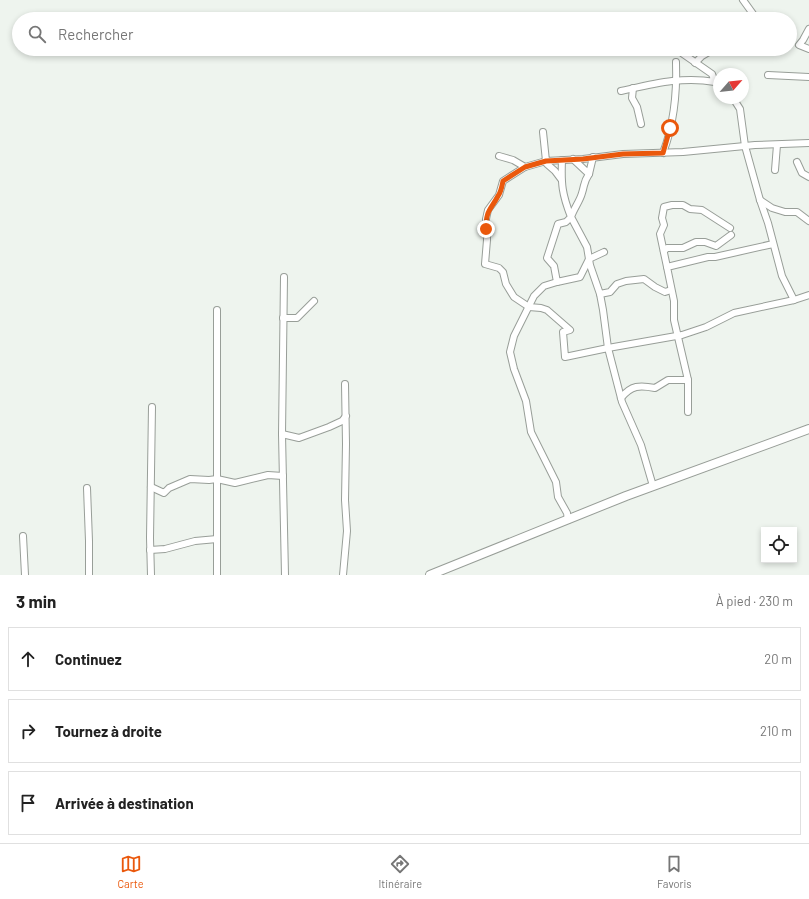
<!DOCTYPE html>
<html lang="fr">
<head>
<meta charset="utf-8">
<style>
	:root { --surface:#fff; --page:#f2f2f2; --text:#222; --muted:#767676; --line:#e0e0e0; --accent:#ea580c }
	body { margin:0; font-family:Barlow,sans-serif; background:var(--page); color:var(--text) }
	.controls { position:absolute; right:12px; bottom:12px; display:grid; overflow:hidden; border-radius:0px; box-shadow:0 2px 6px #0003 }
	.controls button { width:36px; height:36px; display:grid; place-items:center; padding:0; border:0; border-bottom:1px solid var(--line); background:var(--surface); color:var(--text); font:20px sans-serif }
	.compass { position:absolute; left:713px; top:68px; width:36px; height:36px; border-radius:50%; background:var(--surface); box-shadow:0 2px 6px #0003; rotate:62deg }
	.stop { position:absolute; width:12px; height:12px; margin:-9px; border:3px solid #ea580c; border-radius:50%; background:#fff }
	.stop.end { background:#ea580c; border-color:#fff; box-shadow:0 1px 4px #0008 }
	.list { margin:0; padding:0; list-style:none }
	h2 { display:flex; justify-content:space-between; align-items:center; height:52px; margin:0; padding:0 16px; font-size:17px }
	h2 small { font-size:13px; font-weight:400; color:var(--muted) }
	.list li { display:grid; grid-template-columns:26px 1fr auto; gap:12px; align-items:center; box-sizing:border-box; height:64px; margin:0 8px 8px; padding:0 8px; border:1px solid var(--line); border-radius:0px }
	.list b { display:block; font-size:15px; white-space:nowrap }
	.list em { font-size:13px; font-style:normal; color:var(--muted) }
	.icon { flex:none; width:22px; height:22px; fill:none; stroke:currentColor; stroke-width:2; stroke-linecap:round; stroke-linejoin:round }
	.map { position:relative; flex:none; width:809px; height:575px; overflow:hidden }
	.search { position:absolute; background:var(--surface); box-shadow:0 2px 6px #0003; left:12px; right:12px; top:12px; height:44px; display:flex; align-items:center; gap:10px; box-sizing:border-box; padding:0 14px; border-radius:22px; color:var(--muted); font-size:15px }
	.sheet { height:268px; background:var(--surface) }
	nav { display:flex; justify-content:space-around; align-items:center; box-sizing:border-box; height:56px; border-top:1px solid var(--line); background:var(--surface); font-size:11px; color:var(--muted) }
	nav a { display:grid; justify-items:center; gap:2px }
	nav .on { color:var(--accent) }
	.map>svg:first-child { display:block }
</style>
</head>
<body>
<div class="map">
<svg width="809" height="575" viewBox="0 0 809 575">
	<rect width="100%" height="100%" fill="#eef4ee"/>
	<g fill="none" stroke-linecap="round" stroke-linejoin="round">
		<!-- minor casing -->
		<g stroke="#989e98" stroke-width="8">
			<g id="minor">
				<path d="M743,0L756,18"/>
				<path d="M809,29L803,40L799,45L809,49"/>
				<path d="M641,52L664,49"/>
				<path d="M695,63L702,56L714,49"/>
				<path d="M768,75L809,77"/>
				<path d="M633,88L632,98L637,107L641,124"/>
				<path d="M621,91C653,84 682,76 715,82L712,74L676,49"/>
				<path d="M733,98L740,109L745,146L760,200L768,223L782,276L794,300"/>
				<path d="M543,132L546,161L583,159L623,154L683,152L755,145L809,143"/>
				<path d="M663,153C674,124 677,92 676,62"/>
				<path d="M499,156L513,160L525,167L546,161L547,164L555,171L561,179"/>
				<path d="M573,159L589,174L593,157"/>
				<path d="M562,160C561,184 562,194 571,217L566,222L558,224L547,258L554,266L557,282L580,277L589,259L604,252"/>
				<path d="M797,162L802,173L809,177"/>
				<path d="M525,167L503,181L499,195L488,210L486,219L487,240L485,264L499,268L503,272L506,284L514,297L529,307L541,308L547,310L570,330L563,332L565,357L608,348L682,335L706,327L734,313L794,300L809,295"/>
				<path d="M775,170L777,145"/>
				<path d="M589,174C583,183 585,184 582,193C580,201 574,208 571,217L587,247L590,265L600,294L603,310L608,348L622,402L641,445L653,486"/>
				<path d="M760,200L772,208L785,212H797L809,221"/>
				<path d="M664,251L667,248H683L696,242H705L716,246L731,235"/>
				<path d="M667,267L660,234L664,225L662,218L664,207L672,205H683L690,209L702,210L730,228"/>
				<path d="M284,277L282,434L285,575"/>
				<path d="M557,282L544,286L534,296L514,336L510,352L514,369L526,401L531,432L556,482L558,497L567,513L568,520"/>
				<path d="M600,294L610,292L617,284L626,281L644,279L655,287L665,292L671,290"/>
				<path d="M283,318H297L314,301"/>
				<path d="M621,398C631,385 640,385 655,388L668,380H688"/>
				<path d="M688,412V380L674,320V301L667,267L708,257H715L773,244"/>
				<path d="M282,434L299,438L329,427L342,421L346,416"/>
				<path d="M151,487L164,493L169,488L190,479L209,480L217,479L235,483L268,475L283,476"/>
				<path d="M87,488L89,541V575"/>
				<path d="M23,536L25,575"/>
				<path d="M150,550L165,549L195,541L217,539"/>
				<path d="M151,575L150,538L152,407"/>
				<path d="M217,575V310"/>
				<path d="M343,575L347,531L345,500L346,444L345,384"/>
			</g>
		</g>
		<!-- secondary casing -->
		<g stroke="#989e98" stroke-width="10">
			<path id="secondary" d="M430,575L626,496L809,429"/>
		</g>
		<!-- minor -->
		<use href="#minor" stroke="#fff" stroke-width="6"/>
		<!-- secondary -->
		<use href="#secondary" stroke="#fff" stroke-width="8"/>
	</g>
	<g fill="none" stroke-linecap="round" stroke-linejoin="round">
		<!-- route -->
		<path stroke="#ea580c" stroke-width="5" d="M486,229C486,210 490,211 498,196C501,192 502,186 503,181L525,167L546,161L583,159L623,154L663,153L670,128"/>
	</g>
</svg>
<div class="controls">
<button><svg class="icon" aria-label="locate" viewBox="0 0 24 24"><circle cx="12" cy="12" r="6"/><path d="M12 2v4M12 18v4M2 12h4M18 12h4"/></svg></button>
</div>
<svg class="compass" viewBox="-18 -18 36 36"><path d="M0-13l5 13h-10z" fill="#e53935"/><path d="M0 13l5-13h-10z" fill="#767676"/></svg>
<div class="stop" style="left:670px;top:128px"></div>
<div class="stop end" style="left:486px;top:229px"></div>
<div class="search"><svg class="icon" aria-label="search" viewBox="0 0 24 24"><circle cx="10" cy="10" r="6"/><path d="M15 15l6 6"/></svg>Rechercher</div>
</div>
<section class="sheet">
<h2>3 min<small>À pied · 230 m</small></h2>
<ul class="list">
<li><svg class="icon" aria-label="ahead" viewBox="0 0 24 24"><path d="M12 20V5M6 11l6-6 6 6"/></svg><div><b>Continuez</b></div><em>20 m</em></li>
<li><svg class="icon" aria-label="right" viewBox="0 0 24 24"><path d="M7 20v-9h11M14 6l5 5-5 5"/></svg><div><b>Tournez à droite</b></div><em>210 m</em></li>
<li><svg class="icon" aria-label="arrive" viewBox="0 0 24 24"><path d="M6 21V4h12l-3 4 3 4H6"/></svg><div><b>Arrivée à destination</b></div></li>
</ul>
</section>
<nav>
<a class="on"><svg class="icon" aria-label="map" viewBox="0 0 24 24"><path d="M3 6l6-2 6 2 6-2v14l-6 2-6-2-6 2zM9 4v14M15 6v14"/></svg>Carte</a>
<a><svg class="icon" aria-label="directions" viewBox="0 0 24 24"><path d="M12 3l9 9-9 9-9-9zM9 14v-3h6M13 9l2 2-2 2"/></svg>Itinéraire</a>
<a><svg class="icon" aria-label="saved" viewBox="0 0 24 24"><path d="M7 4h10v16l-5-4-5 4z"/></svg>Favoris</a>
</nav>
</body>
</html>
